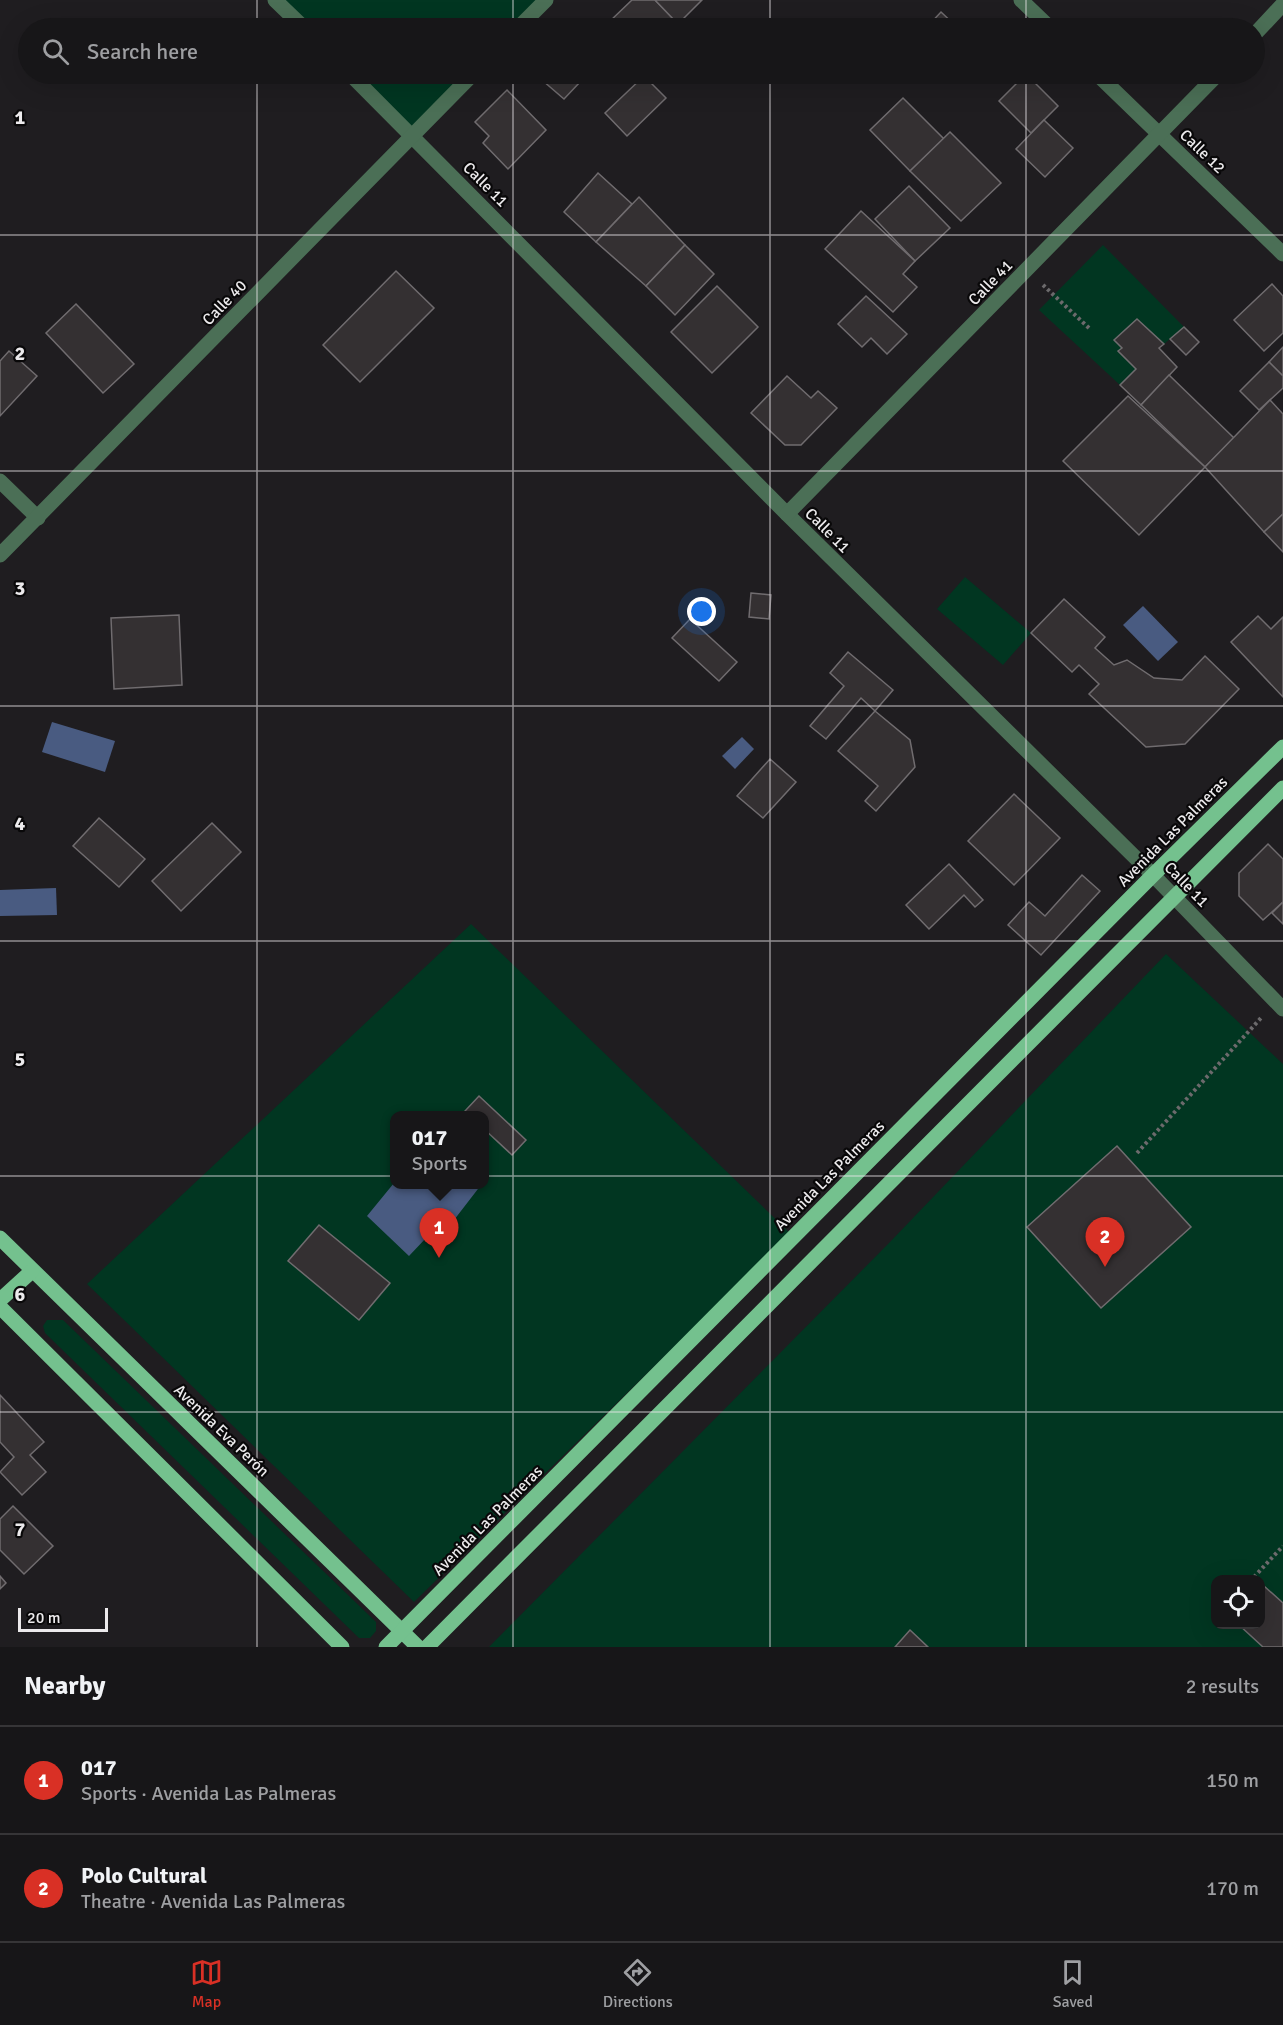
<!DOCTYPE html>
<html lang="en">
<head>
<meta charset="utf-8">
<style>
	:root { --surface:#171618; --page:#201f21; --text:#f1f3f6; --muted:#9e9fa2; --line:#363537; --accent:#d93025 }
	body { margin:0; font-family:Signika,sans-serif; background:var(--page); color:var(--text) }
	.controls { position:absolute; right:18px; bottom:18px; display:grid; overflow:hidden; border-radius:12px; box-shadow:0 6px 24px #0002 }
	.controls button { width:54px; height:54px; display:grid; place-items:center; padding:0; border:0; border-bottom:2px solid var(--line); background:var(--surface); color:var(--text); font:30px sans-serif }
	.scale { position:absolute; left:18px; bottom:15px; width:90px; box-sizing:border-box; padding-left:6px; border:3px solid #eceaec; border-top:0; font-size:16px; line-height:21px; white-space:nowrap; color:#eceaec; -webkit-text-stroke:4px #090809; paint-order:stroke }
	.you { position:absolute; left:702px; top:612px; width:21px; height:21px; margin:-15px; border:4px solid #fff; border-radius:50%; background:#1a73e8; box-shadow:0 0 0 9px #1a73e833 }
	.badge { display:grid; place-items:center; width:39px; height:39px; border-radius:50%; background:var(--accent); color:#fff; font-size:20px; font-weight:700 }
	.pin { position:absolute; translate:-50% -50px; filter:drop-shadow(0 2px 3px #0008) }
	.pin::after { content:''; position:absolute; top:32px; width:21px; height:18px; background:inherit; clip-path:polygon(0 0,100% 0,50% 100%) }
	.popup { position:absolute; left:390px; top:1111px; width:99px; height:78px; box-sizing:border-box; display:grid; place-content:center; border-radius:12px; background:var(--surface); filter:drop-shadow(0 2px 4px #0005); font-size:20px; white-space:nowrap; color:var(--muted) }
	.popup b { font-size:22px; color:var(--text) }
	.popup::after { content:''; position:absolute; left:50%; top:100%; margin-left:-12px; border:12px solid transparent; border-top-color:var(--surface) }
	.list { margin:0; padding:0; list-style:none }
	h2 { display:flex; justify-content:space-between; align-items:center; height:78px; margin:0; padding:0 24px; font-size:26px }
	h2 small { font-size:20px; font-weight:400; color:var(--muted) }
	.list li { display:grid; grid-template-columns:39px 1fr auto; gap:18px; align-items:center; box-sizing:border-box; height:108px; padding:0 24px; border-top:2px solid var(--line) }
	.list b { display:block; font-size:22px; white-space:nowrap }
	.list p { margin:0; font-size:20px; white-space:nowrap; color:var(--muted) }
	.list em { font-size:20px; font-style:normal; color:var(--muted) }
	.icon { flex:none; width:33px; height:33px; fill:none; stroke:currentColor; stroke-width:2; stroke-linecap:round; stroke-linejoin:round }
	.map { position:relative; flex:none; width:1283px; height:1647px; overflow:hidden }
	.search { position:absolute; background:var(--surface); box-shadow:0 6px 24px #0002; left:18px; right:18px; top:18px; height:66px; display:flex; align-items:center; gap:15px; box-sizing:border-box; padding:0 21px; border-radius:33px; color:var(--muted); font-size:22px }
	.sheet { height:294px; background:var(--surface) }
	nav { display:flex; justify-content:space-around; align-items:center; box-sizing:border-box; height:84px; border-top:2px solid var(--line); background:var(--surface); font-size:16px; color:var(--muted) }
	nav a { display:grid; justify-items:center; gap:3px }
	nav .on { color:var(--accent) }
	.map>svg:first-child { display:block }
</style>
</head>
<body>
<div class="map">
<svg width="1283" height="1647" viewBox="0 0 1283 1647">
	<rect width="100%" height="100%" fill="#1f1d20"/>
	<!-- green -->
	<g fill="#013621" fill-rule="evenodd">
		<path d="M275,0H545L517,28H304Z"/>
		<path d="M350,74H473L412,135Z"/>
		<path d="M1103,245L1184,327L1164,344L1137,319L1114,340L1122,348L1118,352L1136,369L1120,385L1039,310Z"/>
		<path d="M965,577L1031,633L1003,665L937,609Z"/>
		<path d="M471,924L790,1233L414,1602L87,1284ZM394,1116H484V1184H394Z"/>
		<path d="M1166,954L1283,1064V1647H489L890,1242ZM1216,1580H1260V1624H1216Z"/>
		<path d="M47,1320H63L376,1622V1631L370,1638H359L45,1333L43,1326Z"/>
	</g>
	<!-- water -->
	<g fill="#495b81">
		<path d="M1143,606L1178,642L1158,661L1123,625Z"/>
		<path d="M52,722L115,741L105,772L42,752Z"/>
		<path d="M742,737L754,749L735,769L722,756Z"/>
		<path d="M56,888L57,915L0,916V890Z"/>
		<path d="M394,1183V1184L481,1185L434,1246L426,1238L409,1256L367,1216Z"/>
	</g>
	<!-- building -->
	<g fill="#343032" stroke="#706c6f" stroke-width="1.5">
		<path d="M632,0H655L678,24L673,28H613L608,23Z"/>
		<path d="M655,0H702L678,24Z"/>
		<path d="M941,12L958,28H926Z"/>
		<path d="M579,21L587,28H572Z"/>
		<path d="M535,74H570L580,82L564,99Z"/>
		<path d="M570,74H587L580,82Z"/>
		<path d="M1026,74L1058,106L1031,133L999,101Z"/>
		<path d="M644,76L666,98L627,136L605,113Z"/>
		<path d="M507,90L546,130L508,169L483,143L489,136L475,122Z"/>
		<path d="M903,98L944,139L910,171L870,130Z"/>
		<path d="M1044,120L1073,148L1045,177L1016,149Z"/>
		<path d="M950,132L1001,183L961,221L910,171Z"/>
		<path d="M598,173L632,204L596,242L564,212Z"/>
		<path d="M909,186L950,228L915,261L875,219Z"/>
		<path d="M639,197L685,245L646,286L596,242Z"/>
		<path d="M861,211L915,261L903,274L917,287L893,312L825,249Z"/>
		<path d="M685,245L714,274L675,315L646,286Z"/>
		<path d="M396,271L434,308L360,382L323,345Z"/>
		<path d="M1272,284L1283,296V333L1264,351L1234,320Z"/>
		<path d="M717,286L758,327L712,373L671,332Z"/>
		<path d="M866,296L907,334L887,354L871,338L862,347L838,324Z"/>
		<path d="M76,304L134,364L103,393L46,333Z"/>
		<path d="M1137,319L1164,344L1159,348L1177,367L1141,405L1120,385L1136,369L1118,351L1122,348L1114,340Z"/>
		<path d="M1184,327L1199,342L1186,355L1170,339Z"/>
		<path d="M1283,347V376L1269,362Z"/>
		<path d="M9,351L37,376L0,416V361Z"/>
		<path d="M1269,362L1283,376V388L1259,410L1240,391Z"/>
		<path d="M1169,375L1234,438L1205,467L1141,405Z"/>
		<path d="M787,376L811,398L818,391L837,408L801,445H785L751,413Z"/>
		<path d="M1128,396L1205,467L1139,535L1063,461Z"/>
		<path d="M1270,400L1283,414V514L1264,532L1205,467Z"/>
		<path d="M1283,514V552L1264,532Z"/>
		<path d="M751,593L771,595L769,619L749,617Z"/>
		<path d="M1064,599L1105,637L1095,648L1114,665L1127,660L1154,678L1182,680L1205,656L1239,689L1185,744L1146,747L1089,694L1099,684L1079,665L1072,672L1031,633Z"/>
		<path d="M179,615L182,685L114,689L111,618Z"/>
		<path d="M1258,616L1271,629L1283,617V697L1231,642Z"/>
		<path d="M690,619L737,662L719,681L672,638Z"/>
		<path d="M848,652L893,690L875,711L861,698L826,739L810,726L844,686L830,673Z"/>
		<path d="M875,711L910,740L915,767L876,811L865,801L878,786L838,751Z"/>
		<path d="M770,759L796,782L763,818L737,796Z"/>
		<path d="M1014,794L1060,838L1014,885L968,841Z"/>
		<path d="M99,818L145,859L119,887L73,846Z"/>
		<path d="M212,823L241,852L181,911L152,881Z"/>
		<path d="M1268,844L1283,859V902L1263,920L1239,896V873Z"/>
		<path d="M949,864L983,900L975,907L964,895L929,929L906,905Z"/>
		<path d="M1082,875L1100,891L1041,955L1008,925L1029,902L1045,916Z"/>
		<path d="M1283,902V924L1272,913Z"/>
		<path d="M479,1096L526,1140L512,1155L484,1129V1116H469L465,1111Z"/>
		<path d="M1117,1146L1191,1227L1101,1308L1027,1227Z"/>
		<path d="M319,1225L390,1283L359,1320L288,1261Z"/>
		<path d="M0,1395L44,1442L30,1455L46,1472L22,1495L0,1472L14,1457L0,1442Z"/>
		<path d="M13,1506L53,1546L24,1574L0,1550V1519Z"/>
		<path d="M0,1576L6,1583L0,1589Z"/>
		<path d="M1264,1586L1283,1603V1647H1263L1238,1624H1260V1590Z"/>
		<path d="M910,1630L928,1647H895Z"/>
	</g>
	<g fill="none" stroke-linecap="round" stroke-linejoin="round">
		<!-- path -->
		<g stroke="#6c6a6c" stroke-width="4" stroke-dasharray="3 3" stroke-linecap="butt">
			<path d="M1043,285L1090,329"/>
			<path d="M1137,1153L1261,1018"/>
			<path d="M1254,1577L1283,1546"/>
		</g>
		<!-- minor -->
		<g stroke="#4b6f56" stroke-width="15">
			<path d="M275,0L304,28"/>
			<path d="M1021,0L1050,28"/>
			<path d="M518,28L546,0"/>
			<path d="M1254,35L1283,4"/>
			<path d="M350,74L787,514L1153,875L1283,1009"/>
			<path d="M1097,74L1283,254"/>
			<path d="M0,481L38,518"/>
			<path d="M787,514L1218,74"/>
			<path d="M0,555L473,74"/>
		</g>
		<!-- major -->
		<g stroke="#74c18e" stroke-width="15">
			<path d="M0,1238L418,1647"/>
			<path d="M0,1300L32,1271"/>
			<path d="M0,1307L342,1647"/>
			<path d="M386,1647L1153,875L1283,747"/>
			<path d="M427,1647L1283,788"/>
		</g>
	</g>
	<!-- grid -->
	<path fill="none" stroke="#eceaec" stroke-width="1.5" stroke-opacity="0.55" d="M257,0V28M513,0V28M770,0V28M1026,0V28M257,74V1647M513,74V1647M770,74V1647M1026,74V1647M0,235H1283M0,471H1283M0,706H1283M0,941H1283M0,1176H1283M0,1412H1283"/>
	<g text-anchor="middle" stroke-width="4.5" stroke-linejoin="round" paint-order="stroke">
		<!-- street labels -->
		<g font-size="16" fill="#eceaec" stroke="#090809">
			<text transform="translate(1203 151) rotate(44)" y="6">Calle 12</text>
			<text transform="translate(486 184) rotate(45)" y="6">Calle 11</text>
			<text transform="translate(990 282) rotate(-46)" y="6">Calle 41</text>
			<text transform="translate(224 302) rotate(-46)" y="6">Calle 40</text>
			<text transform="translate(828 530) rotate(45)" y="6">Calle 11</text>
			<text transform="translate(1172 831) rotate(-45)" y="6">Avenida Las Palmeras</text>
			<text transform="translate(1187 884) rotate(46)" y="6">Calle 11</text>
			<text transform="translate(829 1175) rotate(-45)" y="6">Avenida Las Palmeras</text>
			<text transform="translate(222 1430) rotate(44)" y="6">Avenida Eva Perón</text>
			<text transform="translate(487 1520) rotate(-45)" y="6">Avenida Las Palmeras</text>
		</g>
	</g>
	<g font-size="20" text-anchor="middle" font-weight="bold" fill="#eceaec" stroke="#090809" stroke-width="4.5" stroke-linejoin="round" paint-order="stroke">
		<text x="20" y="124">1</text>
		<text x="20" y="360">2</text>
		<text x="20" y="595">3</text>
		<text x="20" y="830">4</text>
		<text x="20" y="1066">5</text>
		<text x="20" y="1301">6</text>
		<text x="20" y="1536">7</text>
	</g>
</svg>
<div class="controls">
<button><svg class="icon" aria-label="locate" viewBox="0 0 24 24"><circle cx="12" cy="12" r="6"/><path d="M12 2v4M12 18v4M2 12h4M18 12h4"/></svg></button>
</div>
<div class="scale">20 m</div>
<div class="you"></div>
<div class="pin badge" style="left:439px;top:1258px">1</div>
<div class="popup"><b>017</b>Sports</div>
<div class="pin badge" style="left:1105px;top:1267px">2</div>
<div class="search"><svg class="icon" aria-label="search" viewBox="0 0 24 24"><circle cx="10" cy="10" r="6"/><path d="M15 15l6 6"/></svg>Search here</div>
</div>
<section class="sheet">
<h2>Nearby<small>2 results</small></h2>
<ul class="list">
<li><span class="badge">1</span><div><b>017</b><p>Sports · Avenida Las Palmeras</p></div><em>150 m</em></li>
<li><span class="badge">2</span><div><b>Polo Cultural</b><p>Theatre · Avenida Las Palmeras</p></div><em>170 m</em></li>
</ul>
</section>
<nav>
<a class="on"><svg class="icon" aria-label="map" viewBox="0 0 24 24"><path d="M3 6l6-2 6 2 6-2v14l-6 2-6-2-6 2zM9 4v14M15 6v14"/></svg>Map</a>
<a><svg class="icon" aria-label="directions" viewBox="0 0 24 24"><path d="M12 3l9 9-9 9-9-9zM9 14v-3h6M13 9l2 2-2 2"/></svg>Directions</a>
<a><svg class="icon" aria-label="saved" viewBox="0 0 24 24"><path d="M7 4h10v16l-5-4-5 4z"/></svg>Saved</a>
</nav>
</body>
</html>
